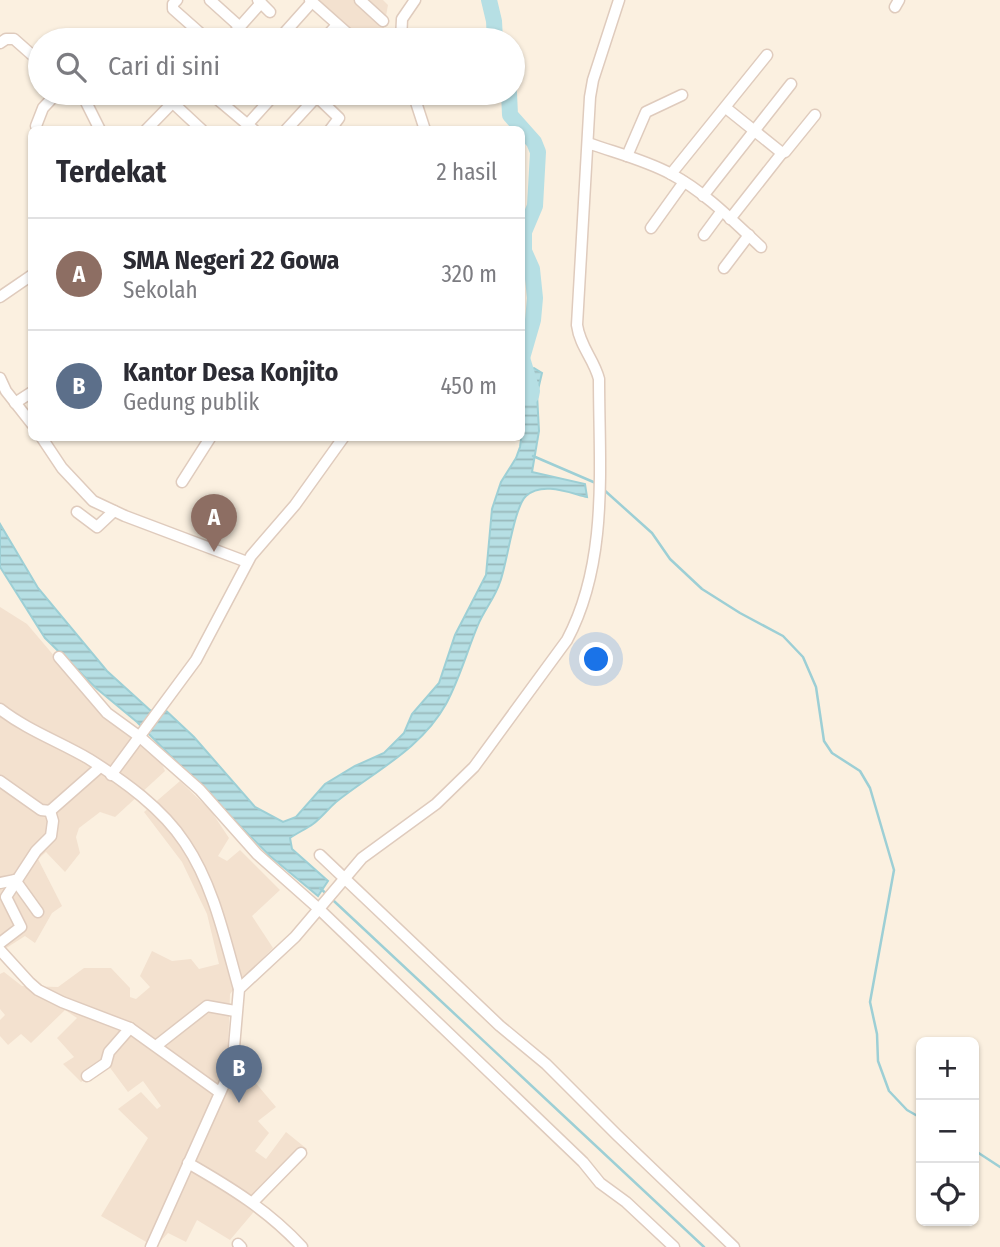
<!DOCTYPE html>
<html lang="id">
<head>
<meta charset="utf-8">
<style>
	:root { --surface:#fff; --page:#f7f7f7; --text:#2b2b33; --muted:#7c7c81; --line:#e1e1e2; --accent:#e36348 }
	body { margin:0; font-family:"Fira Sans Condensed",sans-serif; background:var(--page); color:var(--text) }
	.controls { position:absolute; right:21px; bottom:21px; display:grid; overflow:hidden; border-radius:10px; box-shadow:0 2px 5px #0004 }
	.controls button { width:63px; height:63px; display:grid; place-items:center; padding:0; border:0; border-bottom:2px solid var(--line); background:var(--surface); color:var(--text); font:35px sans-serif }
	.you { position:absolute; left:597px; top:660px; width:24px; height:24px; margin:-18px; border:5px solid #fff; border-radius:50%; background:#1a73e8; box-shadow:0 0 0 10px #1a73e833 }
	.badge { display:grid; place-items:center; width:46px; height:46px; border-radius:50%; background:var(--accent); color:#fff; font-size:23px; font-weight:700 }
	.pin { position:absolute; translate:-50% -58px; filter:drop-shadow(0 2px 4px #0008) }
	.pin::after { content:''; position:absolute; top:37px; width:24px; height:21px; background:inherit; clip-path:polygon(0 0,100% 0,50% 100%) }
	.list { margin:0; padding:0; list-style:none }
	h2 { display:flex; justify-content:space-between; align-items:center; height:91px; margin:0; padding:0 28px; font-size:30px }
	h2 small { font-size:23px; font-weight:400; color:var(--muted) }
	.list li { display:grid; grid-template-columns:46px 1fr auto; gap:21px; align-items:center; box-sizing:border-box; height:112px; padding:0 28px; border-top:2px solid var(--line) }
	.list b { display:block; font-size:26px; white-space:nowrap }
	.list p { margin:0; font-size:23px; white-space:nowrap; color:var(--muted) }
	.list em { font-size:23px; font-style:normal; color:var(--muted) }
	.icon { flex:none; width:38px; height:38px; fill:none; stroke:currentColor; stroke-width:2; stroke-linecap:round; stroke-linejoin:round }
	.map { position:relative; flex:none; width:1000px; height:1247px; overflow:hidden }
	.search { position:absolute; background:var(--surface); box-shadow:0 2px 5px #0004; left:28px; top:28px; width:497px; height:77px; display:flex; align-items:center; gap:18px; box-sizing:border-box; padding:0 24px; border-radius:38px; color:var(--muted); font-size:26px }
	.panel { position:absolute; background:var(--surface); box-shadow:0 2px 5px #0004; left:28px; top:126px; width:497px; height:315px; border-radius:10px }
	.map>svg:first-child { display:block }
</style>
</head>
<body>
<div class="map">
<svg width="1000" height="1247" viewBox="0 0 1000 1247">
	<defs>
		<pattern id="water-rules" width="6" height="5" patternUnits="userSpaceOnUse" patternTransform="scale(1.75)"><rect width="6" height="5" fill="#b6dfe4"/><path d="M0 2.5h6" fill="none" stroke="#98b8bb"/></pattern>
	</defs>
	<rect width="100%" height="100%" fill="#fbf0e0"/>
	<!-- residential -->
	<g fill="#f3e1cf">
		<path d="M304,0H383L388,5L384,27L378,40H349Z"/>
		<path d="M0,607L27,624L94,703L125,734L158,756L165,771L115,817L100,812L79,828L76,837L80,853L65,872L46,852L38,859L62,906L52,913L35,943L25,936L0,952Z"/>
		<path d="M180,781L211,811L229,838L218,856L227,861L240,850L280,890L252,916L273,948L241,980L230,994L228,1050L276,1107L258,1121L269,1133L255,1151L266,1159L286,1132L307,1149L230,1240L197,1220L186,1242L168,1233L155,1247L101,1216L148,1138L118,1109L141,1092L157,1109L161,1106L143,1081L128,1092L108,1065L81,1082L63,1064L74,1057L57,1038L77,1018L65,1010L31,1043L21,1034L8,1045L0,1036V1020L5,1015L0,1009V974L4,972L22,986L58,987L84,968H111L130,988V997L136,999L150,987L140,976L152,951L172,961L191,959L199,969L219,964L207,914L182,862L144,812Z"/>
	</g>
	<!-- water -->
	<path fill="url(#water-rules)" stroke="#9dcfd5" stroke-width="2" d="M534,368L542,373L537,394L539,431L532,472L585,484L587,497C570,493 542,481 526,496C514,507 507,564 500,582C495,598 484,610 478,625C467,651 460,678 446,704C421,749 375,771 336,802C328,809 321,818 313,824C306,829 297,833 290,838L292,849L328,881L318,896L270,856L137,722L96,688L45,638L0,567V524L38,588L107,671L151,711L162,707L194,737L255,807L283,822L296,817L325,784L355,766L384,753L404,733L412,714L439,683L455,635L486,575L492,509L501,482L516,458L520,447L524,418V382Z"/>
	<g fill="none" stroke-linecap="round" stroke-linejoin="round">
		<!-- stream -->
		<g stroke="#9dcfd5" stroke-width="2.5">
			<path d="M533,456L598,484"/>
			<path d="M603,489L652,533L670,559L702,589L740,613L783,636L803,657L816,687L824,741L832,753L860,771L870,788L894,870L870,1002L877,1034L878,1061L889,1091L907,1110L921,1118"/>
			<path d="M320,888L704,1247"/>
			<path d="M974,1150L1000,1167"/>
		</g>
		<!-- river -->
		<g stroke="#b6dfe4" stroke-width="16">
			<path d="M489,0L494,21L495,40"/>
			<path d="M509,93L510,115L534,142L538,152L535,206L524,232V251L532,269L535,298L533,320L522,358"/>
			<path d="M522,358L532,391L531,396"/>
		</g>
		<!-- minor casing -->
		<g stroke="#dfcbbd" stroke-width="13">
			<g id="minor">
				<path d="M177,0L173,4V9L208,40"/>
				<path d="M210,0L240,27"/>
				<path d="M258,0L270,12"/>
				<path d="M310,0L355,40"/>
				<path d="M360,0L383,21"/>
				<path d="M895,7L899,0"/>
				<path d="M101,38L104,40"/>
				<path d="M228,40L261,3"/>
				<path d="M278,40L312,2"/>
				<path d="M323,40L337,25"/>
				<path d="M401,40L402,19L415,0"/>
				<path d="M0,43L6,39H14L40,62"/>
				<path d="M76,93L84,98L100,130"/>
				<path d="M210,93L254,130"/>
				<path d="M413,93L425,130"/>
				<path d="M316,96L339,118L330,130"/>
				<path d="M220,101L228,93"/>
				<path d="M173,103L202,130"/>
				<path d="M726,108L782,153L785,152L815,115"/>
				<path d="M248,124L276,93"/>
				<path d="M36,126L43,108L57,93"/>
				<path d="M146,130L182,93"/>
				<path d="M286,130L320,93"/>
				<path d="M588,143C616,153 645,160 671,174C705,192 733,221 761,247"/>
				<path d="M627,156L646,112L682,95"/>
				<path d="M671,174L767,55"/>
				<path d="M703,196L791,84"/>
				<path d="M730,219L782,153"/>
				<path d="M651,228L684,182"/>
				<path d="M704,235L721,212"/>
				<path d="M724,268L749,235"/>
				<path d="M0,297L32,275"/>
				<path d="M0,378L6,391L32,424"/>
				<path d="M15,403L32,392"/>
				<path d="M42,438L62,468L93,501L125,516L247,562"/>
				<path d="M182,482L210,438"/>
				<path d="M77,512L97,527L114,511"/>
				<path d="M59,657L107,713L140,737L200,790L257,854L319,909L583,1162L600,1183L626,1202L674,1247"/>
				<path d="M0,709C27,730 60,742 89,759C124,781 162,808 185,843C214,886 225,940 239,989"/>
				<path d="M111,775L196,660L251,556L295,505L343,438"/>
				<path d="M0,781L41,810L50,811L100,767"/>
				<path d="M320,855L500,1026L546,1064L617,1135L734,1247"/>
				<path d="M15,880L38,912"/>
				<path d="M0,883L15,880"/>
				<path d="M0,943L21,927L6,897L36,851L51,836L53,821L50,811"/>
				<path d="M0,950L30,983L38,990L62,1002L130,1028L219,1092"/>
				<path d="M156,1046L207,1006L235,1011"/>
				<path d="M87,1076L106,1063L109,1052L130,1028"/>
				<path d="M188,1163C230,1187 269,1211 302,1247"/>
				<path d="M253,1202L301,1153"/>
				<path d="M238,1244L241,1247"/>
				<path d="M151,1247L229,1073L233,1059L239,989L295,937L362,858L436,804L474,767L567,640C609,561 599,466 599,379C594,359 580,347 577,325L590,97L593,80L619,0"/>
			</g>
		</g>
		<!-- minor -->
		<use href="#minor" stroke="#fff" stroke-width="10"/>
	</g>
</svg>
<div class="controls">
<button>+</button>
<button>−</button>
<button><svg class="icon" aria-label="locate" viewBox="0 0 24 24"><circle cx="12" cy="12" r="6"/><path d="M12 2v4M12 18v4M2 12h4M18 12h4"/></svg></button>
</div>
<div class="you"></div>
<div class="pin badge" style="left:214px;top:552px;background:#8d6e63">A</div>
<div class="pin badge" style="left:239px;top:1103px;background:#5c6f8a">B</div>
<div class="search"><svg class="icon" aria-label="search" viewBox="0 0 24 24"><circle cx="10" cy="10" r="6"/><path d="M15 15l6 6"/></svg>Cari di sini</div>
<section class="panel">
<h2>Terdekat<small>2 hasil</small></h2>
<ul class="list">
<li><span class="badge" style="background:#8d6e63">A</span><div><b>SMA Negeri 22 Gowa</b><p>Sekolah</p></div><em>320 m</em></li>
<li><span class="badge" style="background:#5c6f8a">B</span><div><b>Kantor Desa Konjito</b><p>Gedung publik</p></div><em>450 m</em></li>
</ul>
</section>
</div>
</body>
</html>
